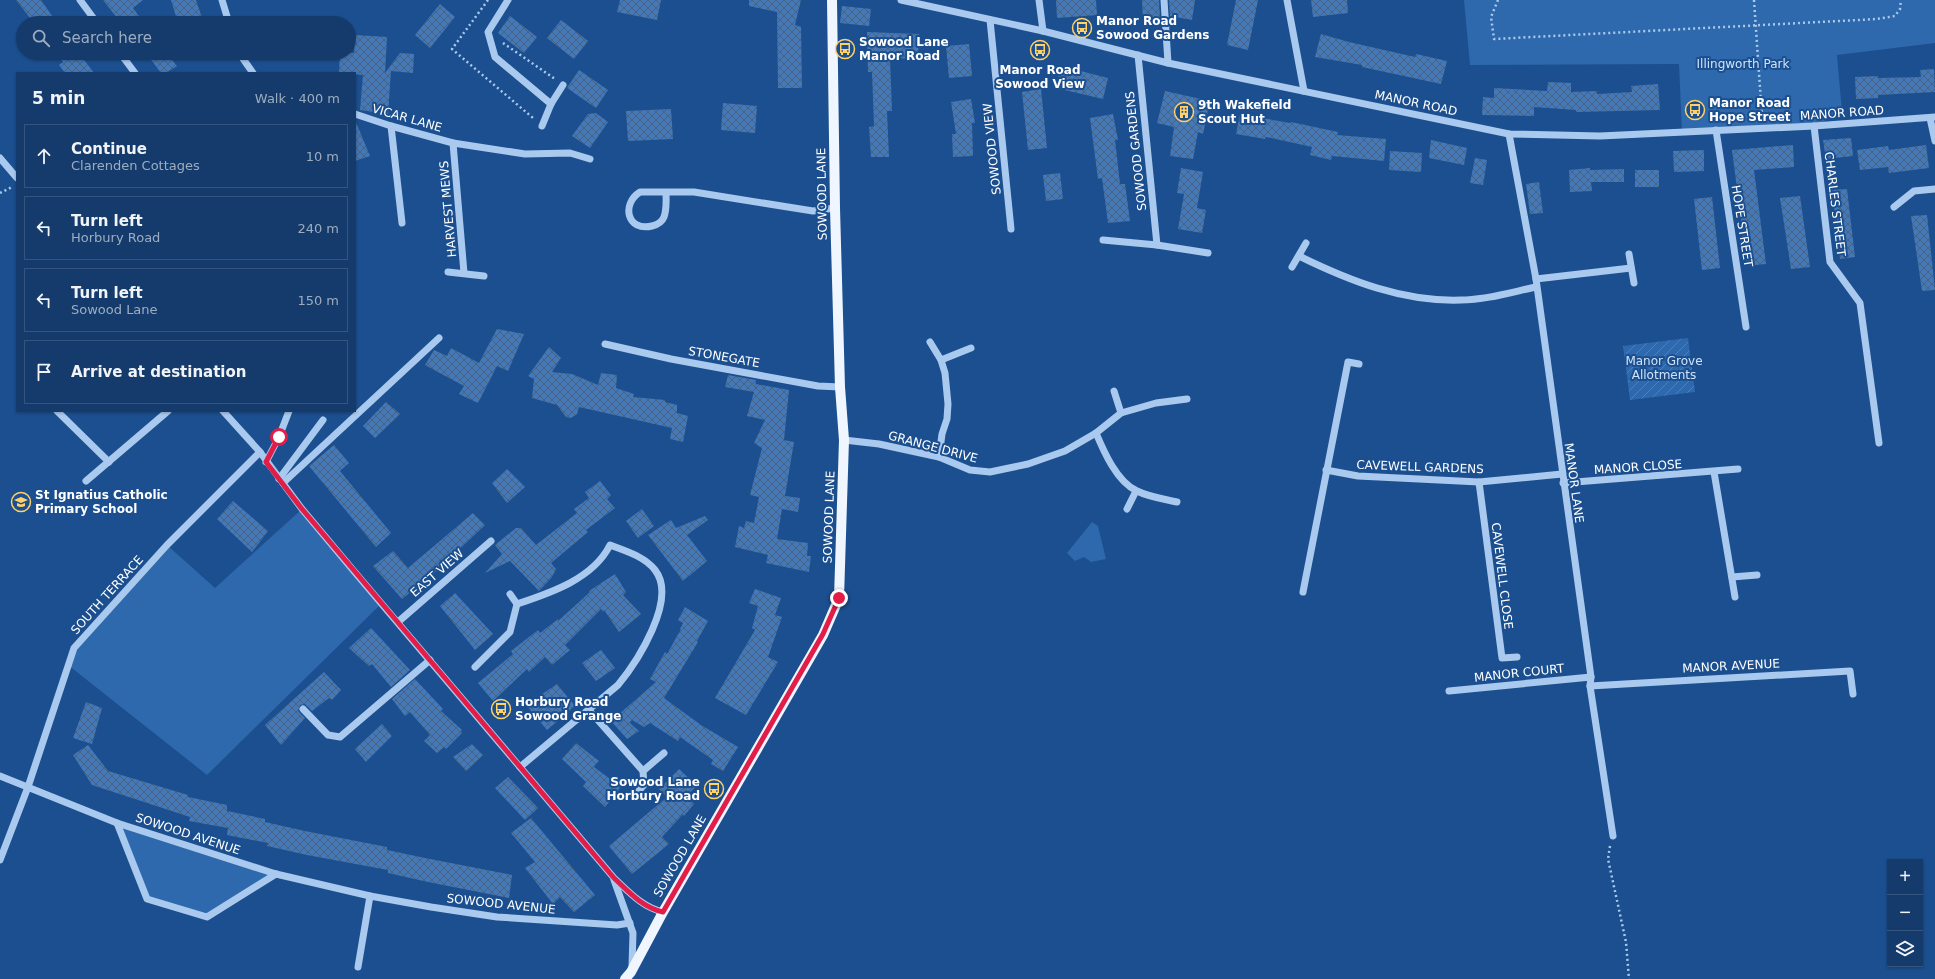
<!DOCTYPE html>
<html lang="en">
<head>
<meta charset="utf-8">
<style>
	:root { --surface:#143b6b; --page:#214673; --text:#f1f3f6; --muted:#9dadc1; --line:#33557e }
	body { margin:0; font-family:"DejaVu Sans",sans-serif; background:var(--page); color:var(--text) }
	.controls { position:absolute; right:12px; bottom:12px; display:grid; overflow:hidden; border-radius:0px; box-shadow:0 1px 3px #0004 }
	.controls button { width:36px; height:36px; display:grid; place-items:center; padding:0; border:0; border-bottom:1px solid var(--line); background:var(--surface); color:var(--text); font:20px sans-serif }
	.stop { position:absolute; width:12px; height:12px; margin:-9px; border:3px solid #e11d48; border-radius:50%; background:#fff }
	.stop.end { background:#e11d48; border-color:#fff; box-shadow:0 1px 4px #0008 }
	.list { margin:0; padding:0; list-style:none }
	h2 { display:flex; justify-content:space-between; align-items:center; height:52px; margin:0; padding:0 16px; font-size:17px }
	h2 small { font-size:13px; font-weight:400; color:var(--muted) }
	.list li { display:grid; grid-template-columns:26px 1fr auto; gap:12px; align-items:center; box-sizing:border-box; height:64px; margin:0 8px 8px; padding:0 8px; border:1px solid var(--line); border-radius:0px }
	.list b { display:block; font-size:15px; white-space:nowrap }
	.list p { margin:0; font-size:13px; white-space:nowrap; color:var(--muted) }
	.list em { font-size:13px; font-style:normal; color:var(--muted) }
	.icon { flex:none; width:22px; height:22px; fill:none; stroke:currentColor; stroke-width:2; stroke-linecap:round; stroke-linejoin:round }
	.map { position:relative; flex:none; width:1935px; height:979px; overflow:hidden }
	.search { position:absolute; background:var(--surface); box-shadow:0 1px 3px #0004; left:16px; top:16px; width:340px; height:44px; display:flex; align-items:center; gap:10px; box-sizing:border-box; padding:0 14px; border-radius:22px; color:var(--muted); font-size:15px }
	.panel { position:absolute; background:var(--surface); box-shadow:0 1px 3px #0004; left:16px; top:72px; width:340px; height:340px; border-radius:0px }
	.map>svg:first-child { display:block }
</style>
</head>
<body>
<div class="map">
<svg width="1935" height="979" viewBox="0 0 1935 979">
	<defs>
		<pattern id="garden-furrows" width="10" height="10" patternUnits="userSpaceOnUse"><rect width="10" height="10" fill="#2e69ad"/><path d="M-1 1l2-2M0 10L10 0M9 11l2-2" fill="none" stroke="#4d80b9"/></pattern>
		<pattern id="building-cross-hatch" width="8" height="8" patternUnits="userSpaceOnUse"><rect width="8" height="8" fill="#4478b7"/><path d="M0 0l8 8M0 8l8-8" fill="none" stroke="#486282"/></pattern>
	</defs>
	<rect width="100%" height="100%" fill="#1b4f8f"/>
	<!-- park -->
	<g fill="#2e69ad">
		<path d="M1464,0H1935V43L1837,55L1842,112L1814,126L1682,132L1679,64L1470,65Z"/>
		<path d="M302,509L382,603L207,775L68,665L74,648L167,545L215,588Z"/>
		<path d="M1092,522L1098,526L1106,559L1091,562L1084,557L1075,561L1067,553Z"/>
		<path d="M117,823L276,874L207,917L147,899Z"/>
	</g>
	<!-- garden -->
	<path fill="url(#garden-furrows)" d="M1688,338L1695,392L1630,400L1623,346Z"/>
	<!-- building -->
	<g fill="url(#building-cross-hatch)">
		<path d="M16,0H41L57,23H34Z"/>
		<path d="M103,0H143L133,8L144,23H121Z"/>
		<path d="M171,0H196L202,18L185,23H178Z"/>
		<path d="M620,0H661L657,20L617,12Z"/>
		<path d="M749,0H801L795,25L801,27L802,88H778L777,12L749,6Z"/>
		<path d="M1056,0H1096L1097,15L1057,18Z"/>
		<path d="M1142,0H1159L1160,20L1143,21Z"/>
		<path d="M1169,0H1195L1192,20L1170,16Z"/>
		<path d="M1236,0H1258L1248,50L1227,45Z"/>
		<path d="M1311,0H1347L1348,13L1313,17Z"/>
		<path d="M440,4L455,17L430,48L415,35Z"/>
		<path d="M842,6L871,9L869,26L840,23Z"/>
		<path d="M510,16L537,37L524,53L498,33Z"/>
		<path d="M561,20L588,41L574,59L547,38Z"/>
		<path d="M867,32L919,34L918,59L890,58L892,111H887L889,157H871L869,127L874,126L872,72H868Z"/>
		<path d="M1321,34L1349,42L1415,57L1416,54L1447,61L1441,84L1362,67V65L1315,57Z"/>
		<path d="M355,35L387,37L385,73L400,53L414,54L413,73L391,71L388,114L360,110L363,75L339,73L340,53H354Z"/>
		<path d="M969,44L972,76L949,78L946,46Z"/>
		<path d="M56,53H79L94,73H65L59,65L63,62Z"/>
		<path d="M146,53H167L177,66L166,73H161Z"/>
		<path d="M1061,66L1108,78L1103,99L1056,88Z"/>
		<path d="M1934,69L1935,92L1878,95V98L1856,99L1855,77L1878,76V78L1921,77L1920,70Z"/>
		<path d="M579,70L608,90L596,108L567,88Z"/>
		<path d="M1548,82L1571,83V92L1597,91V94L1632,92L1631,86L1658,84L1660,110L1576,112V110L1534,107V116L1482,115L1483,97L1494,98V88L1547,91Z"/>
		<path d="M1041,89L1047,148L1028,150L1022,92Z"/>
		<path d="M1165,91L1210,101L1203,134L1198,132L1193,159L1170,156L1174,127L1157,123Z"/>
		<path d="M971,99L975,123H972L973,156L953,157L952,134H956L951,102Z"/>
		<path d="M723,103L757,106L755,133L721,130Z"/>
		<path d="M671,109L673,139L628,141L626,111Z"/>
		<path d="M596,113L608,122L590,148L572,136L588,114Z"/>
		<path d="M1113,114L1118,140H1115L1120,184H1125L1130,221L1108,223L1102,178L1098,179L1090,118Z"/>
		<path d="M1240,114L1290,123L1291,122L1338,132L1337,135L1386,139L1384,161L1332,156L1331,160L1310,155L1312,147L1266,137L1265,139L1236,134Z"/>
		<path d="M355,120L370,156L355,161Z"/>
		<path d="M1851,138L1853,156L1826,159L1823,140Z"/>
		<path d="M1431,140L1467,148L1464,165L1429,158Z"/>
		<path d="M1793,145L1794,167L1754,170L1766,264L1747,266L1732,150Z"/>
		<path d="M1926,145L1929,168L1889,173L1888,167L1860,170L1857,150L1888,146L1889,150Z"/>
		<path d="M1704,150V171L1674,172L1673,151Z"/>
		<path d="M1390,151L1422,153L1421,172L1389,170Z"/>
		<path d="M1475,158L1487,160L1483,185L1470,183Z"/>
		<path d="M1181,168L1203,172L1197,208L1206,210L1202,233L1178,229L1184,194L1177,193Z"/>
		<path d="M1590,168V170L1624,169V182H1591L1592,191L1570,192L1569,170Z"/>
		<rect x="1635" y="170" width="24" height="17"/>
		<path d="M1060,173L1063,199L1046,201L1043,175Z"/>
		<path d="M1539,182L1543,213L1530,214L1526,184Z"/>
		<path d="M1847,189L1855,257L1840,259L1832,190Z"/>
		<path d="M1800,196L1810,267L1791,269L1780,198Z"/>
		<path d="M1712,197L1720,268L1702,270L1694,199Z"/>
		<path d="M1927,215L1935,290L1922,291L1911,216Z"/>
		<path d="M497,329L524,334L508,371L497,366L478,403L459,394L464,386L425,365L434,350L447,356L451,348L479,363Z"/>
		<path d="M549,347L561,358L552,372L572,374L598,385L601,373L617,375L616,388L634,394L633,397L665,400V402L677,405V413L688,416L683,442L670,439L672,428L579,407L577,414L571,418L566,417L557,405L532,398L534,379L528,376Z"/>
		<path d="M728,375L756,380L755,389L756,384L789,390L784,440L794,442L785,496L800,498L798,512L782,509L777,539L808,543L807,556H811L809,572L766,563L768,555L735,547L739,526L744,528L746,521L754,523L759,497L750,495L762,448L754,443L765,420L747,416L754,392L725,387Z"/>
		<path d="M386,402L400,414L375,438L363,426Z"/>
		<path d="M334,445L349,463L340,471L391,533L376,547L309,466Z"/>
		<path d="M507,469L525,487L507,503L492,483Z"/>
		<path d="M600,481L611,495L607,499L615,508L586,530L588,532L551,563L556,569L552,577L539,591L510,561L485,573L502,554L495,545L516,528H521L536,545L577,513L574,509L589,498L585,492Z"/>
		<path d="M233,501L268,531L252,552L217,519Z"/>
		<path d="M642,509L654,526L638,538L626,521Z"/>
		<path d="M473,513L485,525L447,561L448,562L402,599L373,566L393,551L408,568Z"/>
		<path d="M705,516L708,520L687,535L707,561L683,581L648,535L671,520L676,528Z"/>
		<path d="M615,574L626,592L623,595L641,614L619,632L604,610L603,612L601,609L565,645L570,650L552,665L545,657L529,672L527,669L493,701L478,683L513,654L511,651L538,630L540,633L558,619V621L590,592L589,591Z"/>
		<path d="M755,589L781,598L775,615L782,617L768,657L778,662L746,715L715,698L755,630L752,628L758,606L749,603Z"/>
		<path d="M455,593L493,634L475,650L440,606Z"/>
		<path d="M685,607L708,621L697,641L698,642L664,698L701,725L738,747L723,771L711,764L713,760L680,737L678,741L650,723L644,727L632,720L630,723L639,731L627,739L611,721L656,682L650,679L665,652L667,654L681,629H680L683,623L678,620Z"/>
		<path d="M371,628L410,670L391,687L372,664L369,666L349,648Z"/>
		<path d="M601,650L615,668L596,681L582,663Z"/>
		<path d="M324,672L341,690L332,700L329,698L312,711L305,704L300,705L298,711L305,718L281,745L265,725Z"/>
		<path d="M415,679L443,709L441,711L462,730L461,731L462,733L446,749L444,747L437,753L424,741L430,735L410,712L405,716L392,699Z"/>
		<path d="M557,684L575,706L547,730L526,705Z"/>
		<path d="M86,702L102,708L92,744L73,738Z"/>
		<path d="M382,724L392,736L366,762L355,749Z"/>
		<path d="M576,743L599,761L594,767L621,787L605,807L583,786L586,782L562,759Z"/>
		<path d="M472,744L483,755L466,771L453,757Z"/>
		<path d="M88,745L108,771L188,795V797L227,805V811L265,819V822L305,831L387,847V850L425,858L512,875L509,898L428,882L388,873V870L307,855L267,846L268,843L227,835L228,828L189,821L190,817L92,785L73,755Z"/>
		<path d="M679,769L697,786L686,796L694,804L684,816L683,814L662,837L669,844L632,874L609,846L667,797L659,789Z"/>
		<path d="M508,777L538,808L525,820L495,788Z"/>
		<path d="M531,818L595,895L574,912L560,897L553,904L525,868L535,862L511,833Z"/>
	</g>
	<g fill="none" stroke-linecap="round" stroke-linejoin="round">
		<!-- path -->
		<g stroke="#a9c9ee" stroke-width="2.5" stroke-dasharray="2 3" stroke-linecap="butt">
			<path d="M488,0L452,49L533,118"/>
			<path d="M1498,0L1491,17L1494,39L1877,19L1895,16L1900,9L1901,0"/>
			<path d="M1754,0L1762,117"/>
			<path d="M503,43L555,79"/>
			<path d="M0,193L12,187"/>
			<path d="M1610,846L1608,859L1626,942L1629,979"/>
		</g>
		<!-- minor -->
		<g stroke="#a9c9ee" stroke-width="7">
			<path d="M80,0L97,23"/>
			<path d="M222,0L229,23"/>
			<path d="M508,0L488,32L495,57L551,104"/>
			<path d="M901,0L1043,31L1168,63L1509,134L1600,136L1814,126L1935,117"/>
			<path d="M1039,0L1043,31"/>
			<path d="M1164,0L1168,63"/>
			<path d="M1287,0L1304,91"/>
			<path d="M990,20L1011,229"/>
			<path d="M120,53L135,73"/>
			<path d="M239,53L253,73"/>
			<path d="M1138,55L1157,245"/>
			<path d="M355,114L391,126L453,143L525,154L570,153L590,159"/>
			<path d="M1930,118L1935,141"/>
			<path d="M391,126L402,223"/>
			<path d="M542,126L551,104L563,85"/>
			<path d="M1814,126L1830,262L1860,303L1879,443"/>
			<path d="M1716,130L1746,327"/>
			<path d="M1509,134L1536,279L1591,677L1590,686L1613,836"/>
			<path d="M453,143L464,273"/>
			<path d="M0,158L17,178"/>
			<path d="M666,192C666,200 667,209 664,217C662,222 656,225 652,226C627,232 621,204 640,192H694L813,211L835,208"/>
			<path d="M1894,207L1914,191L1935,189"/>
			<path d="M1103,240L1157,245L1208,253"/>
			<path d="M1629,254L1634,283"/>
			<path d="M1299,256C1350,281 1403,302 1461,300C1486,300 1512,292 1536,287"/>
			<path d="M1292,267L1306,243"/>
			<path d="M448,272L484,276"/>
			<path d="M1536,279L1631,268"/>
			<path d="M930,342L941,360L945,373L948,404L947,419L942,434L939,457"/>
			<path d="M605,344L671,359L818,386L840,387"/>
			<path d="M941,360L971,348"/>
			<path d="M1114,391L1121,413"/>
			<path d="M57,411L109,462"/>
			<path d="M223,411L260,452L302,509L353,570L614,878C629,892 642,907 663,912"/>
			<path d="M1096,433C1104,452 1117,482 1137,491C1149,497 1164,499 1177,502"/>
			<path d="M844,440L879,444L939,457L970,470L990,472L1028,464L1065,451L1096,433L1121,413L1156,403L1187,399"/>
			<path d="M266,462L279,437L289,411"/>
			<path d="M1326,470L1358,476L1479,482L1562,474"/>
			<path d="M1714,472L1735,597"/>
			<path d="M279,479L323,420"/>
			<path d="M86,481L168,411"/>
			<path d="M1479,482L1502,658L1517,657"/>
			<path d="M283,483L439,338"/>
			<path d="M1563,483L1738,469"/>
			<path d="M1127,509L1136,491"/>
			<path d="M1732,577L1757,575"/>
			<path d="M1303,592L1348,362L1359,364"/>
			<path d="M517,604C550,593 593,579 610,545C625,551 644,556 655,570C678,599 637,662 618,685L520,767"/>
			<path d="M398,622L491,541"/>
			<path d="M475,667L510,632L517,604L510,594"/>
			<path d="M1590,686L1850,671L1853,694"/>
			<path d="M1449,691L1591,677"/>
			<path d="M303,709L328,735L340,737L430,660"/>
			<path d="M589,710L643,771L664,753"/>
			<path d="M0,776L117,823L276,874L370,896L431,907L497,917L617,925L630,923"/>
			<path d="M635,795L644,785L643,771"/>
			<path d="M117,823L147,899L207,917L276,874"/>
			<path d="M0,860L28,787L74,648L167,545L260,452"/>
			<path d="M614,880L633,933L632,966"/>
			<path d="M358,967L370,896"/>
		</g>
		<!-- major -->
		<path stroke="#f0f6ff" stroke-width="10" d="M625,979L631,972L663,912L823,635L839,598L844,440L840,387L835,208L832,0"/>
	</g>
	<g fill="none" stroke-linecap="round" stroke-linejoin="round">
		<!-- route -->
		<path stroke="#e11d48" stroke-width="5" d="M279,437L266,462L302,509L614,878C629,892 642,907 663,912L823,634L839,598"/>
	</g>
	<!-- icons -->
	<defs>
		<g id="bus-ring" transform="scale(1)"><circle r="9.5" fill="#1b4f8f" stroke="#ffd166" stroke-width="1.5"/><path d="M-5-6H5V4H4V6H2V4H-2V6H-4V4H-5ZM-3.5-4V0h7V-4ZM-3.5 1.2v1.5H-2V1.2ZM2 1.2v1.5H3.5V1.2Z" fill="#ffd166"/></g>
		<g id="building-ring" transform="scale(1)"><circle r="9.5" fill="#1b4f8f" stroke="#ffd166" stroke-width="1.5"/><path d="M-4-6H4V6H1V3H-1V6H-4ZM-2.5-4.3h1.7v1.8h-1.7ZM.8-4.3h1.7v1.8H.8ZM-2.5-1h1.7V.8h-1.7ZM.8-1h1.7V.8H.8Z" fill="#ffd166"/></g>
		<g id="school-ring" transform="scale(1)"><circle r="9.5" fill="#1b4f8f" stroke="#ffd166" stroke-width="1.5"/><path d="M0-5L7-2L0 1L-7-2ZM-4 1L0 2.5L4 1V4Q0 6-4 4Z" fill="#ffd166"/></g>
	</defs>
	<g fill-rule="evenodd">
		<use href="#bus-ring" x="1082" y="28"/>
		<use href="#bus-ring" x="845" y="49"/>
		<use href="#bus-ring" x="1040" y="50"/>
		<use href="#bus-ring" x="1695" y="110"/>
		<use href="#building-ring" x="1184" y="112"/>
		<use href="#school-ring" x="21" y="502"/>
		<use href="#bus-ring" x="501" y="709"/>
		<use href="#bus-ring" x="714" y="789"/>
	</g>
	<g text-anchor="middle" stroke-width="4" stroke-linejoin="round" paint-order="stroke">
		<!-- poi labels -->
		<g font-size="12" font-weight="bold" fill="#fff" stroke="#1b4f8f" text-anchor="start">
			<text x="1096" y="25">Manor Road<tspan x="1096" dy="14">Sowood Gardens</tspan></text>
			<text x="859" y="46">Sowood Lane<tspan x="859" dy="14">Manor Road</tspan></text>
			<text x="1040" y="74" text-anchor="middle">Manor Road<tspan x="1040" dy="14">Sowood View</tspan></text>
			<text x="1709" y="107">Manor Road<tspan x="1709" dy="14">Hope Street</tspan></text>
			<text x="1198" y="109">9th Wakefield<tspan x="1198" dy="14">Scout Hut</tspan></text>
			<text x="35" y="499">St Ignatius Catholic<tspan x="35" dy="14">Primary School</tspan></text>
			<text x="515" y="706">Horbury Road<tspan x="515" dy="14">Sowood Grange</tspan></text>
			<text x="700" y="786" text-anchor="end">Sowood Lane<tspan x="700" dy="14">Horbury Road</tspan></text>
		</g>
		<!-- park labels -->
		<g font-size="12" fill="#cfe3fa" stroke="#1b4f8f">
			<text x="1743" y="68">Illingworth Park</text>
			<text x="1664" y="365">Manor Grove<tspan x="1664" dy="14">Allotments</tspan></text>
		</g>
		<!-- street labels -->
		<g font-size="12" fill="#fff" stroke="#1b4f8f">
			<text transform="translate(1416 103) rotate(12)" y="4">MANOR ROAD</text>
			<text transform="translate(1842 113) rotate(-4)" y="4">MANOR ROAD</text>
			<text transform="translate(407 118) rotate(16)" y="4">VICAR LANE</text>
			<text transform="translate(992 149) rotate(-96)" y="4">SOWOOD VIEW</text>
			<text transform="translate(1136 151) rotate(-96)" y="4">SOWOOD GARDENS</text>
			<text transform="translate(822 194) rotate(-91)" y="4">SOWOOD LANE</text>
			<text transform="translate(1835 204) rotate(83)" y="4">CHARLES STREET</text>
			<text transform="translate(448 209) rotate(-95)" y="4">HARVEST MEWS</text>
			<text transform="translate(1742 226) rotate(81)" y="4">HOPE STREET</text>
			<text transform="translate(724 357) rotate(10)" y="4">STONEGATE</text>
			<text transform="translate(933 447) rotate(15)" y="4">GRANGE DRIVE</text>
			<text transform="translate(1420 467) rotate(2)" y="4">CAVEWELL GARDENS</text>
			<text transform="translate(1638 467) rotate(-4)" y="4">MANOR CLOSE</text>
			<text transform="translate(1574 483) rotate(82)" y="4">MANOR LANE</text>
			<text transform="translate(829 517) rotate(-88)" y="4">SOWOOD LANE</text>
			<text transform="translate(437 573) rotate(-41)" y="4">EAST VIEW</text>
			<text transform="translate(1502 576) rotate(83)" y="4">CAVEWELL CLOSE</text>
			<text transform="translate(107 595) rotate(-48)" y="4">SOUTH TERRACE</text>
			<text transform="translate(1731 666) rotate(-3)" y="4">MANOR AVENUE</text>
			<text transform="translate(1519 673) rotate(-6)" y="4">MANOR COURT</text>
			<text transform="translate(188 834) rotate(18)" y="4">SOWOOD AVENUE</text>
			<text transform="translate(680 856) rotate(-60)" y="4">SOWOOD LANE</text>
			<text transform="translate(501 904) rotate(6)" y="4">SOWOOD AVENUE</text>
		</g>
	</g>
</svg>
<div class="controls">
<button>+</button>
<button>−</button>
<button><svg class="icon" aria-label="layers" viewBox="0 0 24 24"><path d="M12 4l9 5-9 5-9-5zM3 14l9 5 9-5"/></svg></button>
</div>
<div class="stop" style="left:279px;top:437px"></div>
<div class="stop end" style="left:839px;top:598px"></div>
<div class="search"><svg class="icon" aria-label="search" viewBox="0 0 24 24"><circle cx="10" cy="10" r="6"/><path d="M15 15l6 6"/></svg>Search here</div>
<section class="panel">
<h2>5 min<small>Walk · 400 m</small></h2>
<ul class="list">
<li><svg class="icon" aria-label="ahead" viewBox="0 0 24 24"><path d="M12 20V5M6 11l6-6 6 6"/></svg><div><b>Continue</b><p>Clarenden Cottages</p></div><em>10 m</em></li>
<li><svg class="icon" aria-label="left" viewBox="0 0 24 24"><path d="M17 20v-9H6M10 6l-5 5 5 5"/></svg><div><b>Turn left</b><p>Horbury Road</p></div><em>240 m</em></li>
<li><svg class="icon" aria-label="left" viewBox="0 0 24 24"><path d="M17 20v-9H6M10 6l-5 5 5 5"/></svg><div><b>Turn left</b><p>Sowood Lane</p></div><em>150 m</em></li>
<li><svg class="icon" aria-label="arrive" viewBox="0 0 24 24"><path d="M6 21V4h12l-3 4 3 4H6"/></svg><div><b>Arrive at destination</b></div></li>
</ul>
</section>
</div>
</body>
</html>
